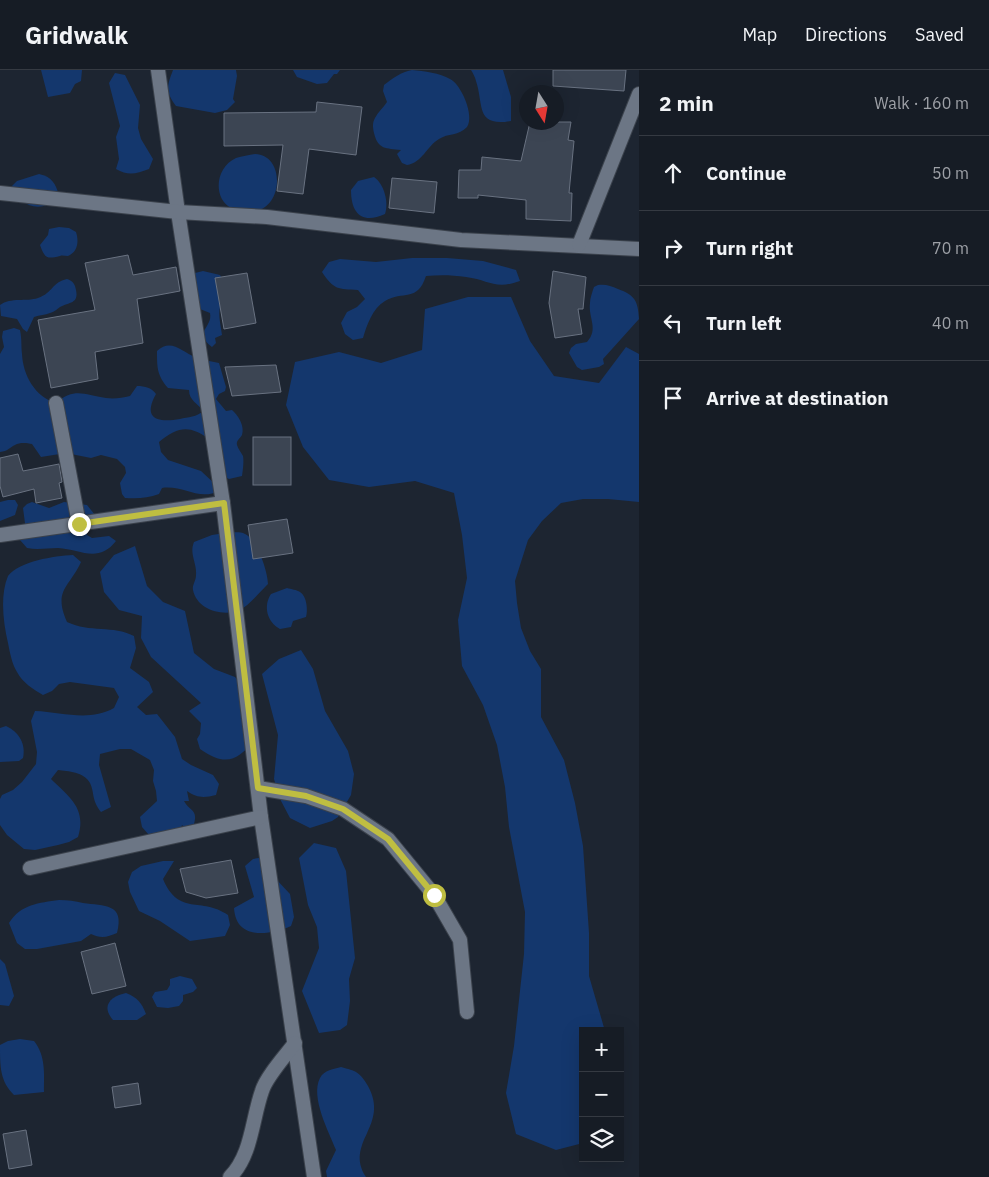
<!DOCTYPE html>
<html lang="en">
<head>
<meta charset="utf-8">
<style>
	:root { --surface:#161c25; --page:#232932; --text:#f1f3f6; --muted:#9ea1a7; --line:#353a42 }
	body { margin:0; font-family:"IBM Plex Sans",sans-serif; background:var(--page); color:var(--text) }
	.controls { position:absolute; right:15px; bottom:15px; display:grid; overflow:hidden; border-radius:0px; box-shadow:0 5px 20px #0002 }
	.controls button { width:45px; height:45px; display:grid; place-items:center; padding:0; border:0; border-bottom:1px solid var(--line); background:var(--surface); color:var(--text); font:25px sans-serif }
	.compass { position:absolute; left:519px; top:15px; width:45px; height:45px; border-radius:50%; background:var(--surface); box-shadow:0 5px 20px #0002; rotate:169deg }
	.stop { position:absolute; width:15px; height:15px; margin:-11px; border:4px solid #bfbe41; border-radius:50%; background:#fff }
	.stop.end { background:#bfbe41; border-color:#fff; box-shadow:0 1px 5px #0008 }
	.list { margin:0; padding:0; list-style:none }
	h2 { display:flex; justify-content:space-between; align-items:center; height:65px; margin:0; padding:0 20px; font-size:21px }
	h2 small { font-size:16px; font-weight:400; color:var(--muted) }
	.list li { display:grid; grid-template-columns:32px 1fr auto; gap:15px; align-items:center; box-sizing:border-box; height:75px; padding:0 20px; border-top:1px solid var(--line) }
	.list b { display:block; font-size:19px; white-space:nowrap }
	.list em { font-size:16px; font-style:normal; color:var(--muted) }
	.icon { flex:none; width:28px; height:28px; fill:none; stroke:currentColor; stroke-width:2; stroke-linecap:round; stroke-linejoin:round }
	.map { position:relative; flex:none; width:639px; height:1107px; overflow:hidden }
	header { display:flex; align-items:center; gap:30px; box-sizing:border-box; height:70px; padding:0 25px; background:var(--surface); border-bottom:1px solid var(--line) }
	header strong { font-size:24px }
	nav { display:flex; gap:28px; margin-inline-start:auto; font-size:18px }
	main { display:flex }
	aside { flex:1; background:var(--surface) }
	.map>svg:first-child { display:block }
</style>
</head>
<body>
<header>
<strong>Gridwalk</strong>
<nav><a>Map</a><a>Directions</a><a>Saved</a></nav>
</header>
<main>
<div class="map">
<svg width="639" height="1107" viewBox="0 0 639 1107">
	<rect width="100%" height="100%" fill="#1d2531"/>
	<!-- green -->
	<g fill="#14376d">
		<path d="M41,0H82L81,11L75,14L70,23L48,27Z"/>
		<path d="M173,0H236L237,6L233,29L235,32L227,40L215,43L176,36C165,21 167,16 173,0Z"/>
		<path d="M293,0H340L337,4H334L327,13L317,14L297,7Z"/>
		<path d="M412,0C424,1 440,3 450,9C461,14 475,46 467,57C459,66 448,63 439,69C427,76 422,93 407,95L402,93L397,84L401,80C386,78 378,80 374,63C373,58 372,53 375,48C378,42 383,38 387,32L383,21L384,15C393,8 401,2 412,0Z"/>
		<path d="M471,0H503L511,27V51C475,57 484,35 476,11C475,7 473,3 471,0Z"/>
		<path d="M115,3L125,5L140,35L138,58L141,69L153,89L149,99C136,104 128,106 116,99L119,89L116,67L120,56L109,13Z"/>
		<path d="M255,84C288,85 283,147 246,141C241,141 235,141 231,138C212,127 216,97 236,88C242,86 249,85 255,84Z"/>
		<path d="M39,104C52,107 55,113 59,125C56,128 51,133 47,135C31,141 18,130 10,118L17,111Z"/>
		<path d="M374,107C384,114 389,132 385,144C363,154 351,145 351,120L358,111Z"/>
		<path d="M59,157L69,158L76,162C79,171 78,182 68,186C65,186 62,185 60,186C47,189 45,189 40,175L48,165L49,159Z"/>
		<path d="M412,188H447L483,191L516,200L520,211C495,220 489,210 466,207C452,205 439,205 426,206C417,233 403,220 385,231C372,239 367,255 363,268L353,270L345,264L341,253L347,242L357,237L365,229L358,220C338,219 334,220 322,202L329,192L340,189L376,192Z"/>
		<path d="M203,201L220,205C227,218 223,225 220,237C218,245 221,257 222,265L215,268L216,273L212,277C192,262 213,258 210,243L195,237L191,204Z"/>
		<path d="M67,209C73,211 75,214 76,220C79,234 69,232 60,237C57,239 54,242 50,243C45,245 40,245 34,247L27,262L23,259L17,249L1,246L0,235C11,227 26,232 38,228C53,223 52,212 67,209Z"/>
		<path d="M598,215C606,214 611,216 618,219C635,225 638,231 639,249L603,289L604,294L599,297L582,300L577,297L569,283L571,278L576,274L587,272C599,259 588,248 590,233C590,228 592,223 594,217Z"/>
		<path d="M468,227H511L530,271L554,306L599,313L626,277L639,284V432L608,429H583L561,433L542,451L528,470L515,511L517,533L521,558L530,581L541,599V647L564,690L575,733L583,776L589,863V906L605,961H583V1073L556,1080L516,1064L506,1023L514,976L524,884L525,842L509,757L505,717L497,675L483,635L462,596L458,550L467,508L462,465L454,423L415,411L369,417L329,410L303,377L286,335L295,292L339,282L381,293L422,280L425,239Z"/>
		<path d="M14,258L20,260C22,270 21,275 22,284C23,305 35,327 56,333C75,317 84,325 106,328C114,329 122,328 130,326L137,316C145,316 152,318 156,324C142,349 158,353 180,349C188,347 197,347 203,341C198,333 189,331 189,320L168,318C157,305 157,298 157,281C171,268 182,282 195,287C202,290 211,291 219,293L226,317L225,321L219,324L216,329L226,341L232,340C238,345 245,356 242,365C240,369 236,370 237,375C238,379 241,382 243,386C244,391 243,400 242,406L229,409L215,401L209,369C190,355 178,356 159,372L161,382L168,390L201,401L217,416L220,421C197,431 184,415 162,418L159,424C148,428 138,429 125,428L122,424L120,413L126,403L125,397L117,389L101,385L91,388L66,383L41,387L32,374C27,373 20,372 15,375C9,378 8,381 0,382V284L4,277L2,267L3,261Z"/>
		<path d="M8,430H15L18,435L15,445L0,451V432Z"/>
		<path d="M32,432L49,438L64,432L87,435L95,445L87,460V465L92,468L109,466L116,471C98,494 80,479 58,478C47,478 38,480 27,478L20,470L26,461L23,438L27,434Z"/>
		<path d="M225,463C231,463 239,461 245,464C257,469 268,502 268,514C262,520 247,537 240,540C223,547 197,540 193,520C192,515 196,511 196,505C197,493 189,484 194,472L212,465Z"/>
		<path d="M135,476L147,516L163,532L185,541L194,583L214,599L235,607L250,624L257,667C238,690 227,698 200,679L197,669L200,664L201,653L189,641L201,633L151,587L141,568L142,546L119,540L104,522L100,502L114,485Z"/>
		<path d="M73,485L81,492C69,518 53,520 67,552C90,563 113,555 134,566L136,578L130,598L149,612L153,622L137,637L146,645L157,644L175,667L182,689L191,695L213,705L219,714L216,725C204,728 197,728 187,721L189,731H184C190,742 198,739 194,754L184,757L182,755L179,765H149L142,757L140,747L157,731L156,721L153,711L154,700L150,690L131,679H120L100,684L99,695L111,737L101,742C91,729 95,724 90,713C84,702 68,701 58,700L51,709C69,727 87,738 78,767L69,772L58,775L35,780L24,779L7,765L0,755V729L2,725L13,720L22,712L36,694L37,682L31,651L35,641C62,642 89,652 114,638L119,627L114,618L70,612L59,614L52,621L43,625C33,619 23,613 17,602C12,594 10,583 8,573C3,552 0,525 8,506C20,491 54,486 73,485Z"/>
		<path d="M287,518C291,519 297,520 300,522C307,526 308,541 306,547L293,551L291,557L280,559C267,552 263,536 271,524Z"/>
		<path d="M301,580L313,599L325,641L348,681L354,704L351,725L338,747L332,751L310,758L290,748L280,729L274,709L278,665L262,604L279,589Z"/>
		<path d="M6,656C19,662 26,674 23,688L19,691L0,692V658Z"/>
		<path d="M314,773L336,778L346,801L355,888L349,909L350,931L347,955L340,960L319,963L302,921L319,878L317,857L308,835L299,788Z"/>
		<path d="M264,787L275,808L290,824L294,847L291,856C270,865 236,871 234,838L254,827L245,796L253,789Z"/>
		<path d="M163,791H174L163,809C179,847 201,826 228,845L230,855L225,866L190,871L160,851L139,841L130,822L128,812L132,802L141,796Z"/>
		<path d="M59,830C68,830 75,831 83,833C104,836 125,833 117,863C108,867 101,869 91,864L81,871L37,879H25L17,873L9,853C21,834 39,833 59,830Z"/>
		<path d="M0,889L5,894L14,926L9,936L0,935Z"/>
		<path d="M180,906L192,909L197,918L193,922L183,925V931L179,936L168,938L157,937L152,927L155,922L167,920L170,915V909Z"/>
		<path d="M126,923C138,928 141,932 146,944L137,950H113C100,935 112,926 126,923Z"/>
		<path d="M20,969L34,971C46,986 44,1004 44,1022L14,1025C0,1011 0,997 0,975L8,971Z"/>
		<path d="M341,997C356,1001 360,1002 368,1016C390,1056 344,1072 366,1107H327L326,1101L336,1080C329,1062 310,1027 320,1008C324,1000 334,999 341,997Z"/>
	</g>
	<!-- building -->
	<g fill="#3c4553" stroke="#697281">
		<path d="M553,0H626L624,21L553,16Z"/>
		<path d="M317,32L362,37L356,85L309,79L303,124L277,121L283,75L224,76V43L316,42Z"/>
		<path d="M530,52H571L568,70L574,71L569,123H572L571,151L526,149V130L478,125V128H458L459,100H481L482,87L521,91Z"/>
		<path d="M392,108L437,112L434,143L389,138Z"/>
		<path d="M128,185L133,205L176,197L180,221L137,229L143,273L95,282L98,309L51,318L38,250L95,240L85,193Z"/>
		<path d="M553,201L586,207L583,239H578L582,264L555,268L549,233Z"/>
		<path d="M247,203L256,253L224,259L215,208Z"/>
		<path d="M276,295L281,322L232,326L225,297Z"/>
		<rect x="253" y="367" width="38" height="48"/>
		<path d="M18,384L23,401L59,394L62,412L59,413L62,428L36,433L34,419L3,427L0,416V388Z"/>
		<path d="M287,449L293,483L253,489L248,455Z"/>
		<path d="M231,790L238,823L206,828L186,822L180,799Z"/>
		<path d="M115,873L126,916L92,924L81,882Z"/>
		<path d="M138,1013L141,1034L115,1038L112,1017Z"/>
		<path d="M26,1060L32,1095L9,1099L3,1064Z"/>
	</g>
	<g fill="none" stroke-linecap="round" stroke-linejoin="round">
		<!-- service casing -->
		<g stroke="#3b424c" stroke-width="16">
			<path id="service" d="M258,718L306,726L343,739L388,769L434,825L460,870L467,942"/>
		</g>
		<!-- minor casing -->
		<g stroke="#3b424c" stroke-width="16">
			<g id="minor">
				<path d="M158,0L178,142L223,433L261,747L314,1107"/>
				<path d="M0,123L178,142L267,147L461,170L639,179"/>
				<path d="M579,175L639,24"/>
				<path d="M56,333L79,454"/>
				<path d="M0,465L223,433"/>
				<path d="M30,798L261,747"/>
				<path d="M230,1107C252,1085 252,1049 262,1021C266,1007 286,985 295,973"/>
			</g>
		</g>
		<!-- service -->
		<use href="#service" stroke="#6c7685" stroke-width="14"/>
		<!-- minor -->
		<use href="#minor" stroke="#6c7685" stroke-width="14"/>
	</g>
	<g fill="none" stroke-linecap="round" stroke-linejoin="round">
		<!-- route -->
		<path stroke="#bfbe41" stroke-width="6" d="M79,454L224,433L258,718L306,726L343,739L388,769L434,825"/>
	</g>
</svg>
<div class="controls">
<button>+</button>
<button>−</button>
<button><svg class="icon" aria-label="layers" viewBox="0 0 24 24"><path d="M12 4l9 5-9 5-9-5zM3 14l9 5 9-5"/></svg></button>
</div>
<svg class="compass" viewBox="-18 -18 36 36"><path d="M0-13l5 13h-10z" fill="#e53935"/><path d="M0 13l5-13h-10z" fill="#9ea1a7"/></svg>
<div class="stop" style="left:434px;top:825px"></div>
<div class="stop end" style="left:79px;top:454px"></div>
</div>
<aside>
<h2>2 min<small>Walk · 160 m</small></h2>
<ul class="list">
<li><svg class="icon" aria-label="ahead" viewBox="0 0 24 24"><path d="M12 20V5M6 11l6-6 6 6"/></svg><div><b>Continue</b></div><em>50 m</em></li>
<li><svg class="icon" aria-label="right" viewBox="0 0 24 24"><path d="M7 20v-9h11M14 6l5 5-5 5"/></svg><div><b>Turn right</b></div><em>70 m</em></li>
<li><svg class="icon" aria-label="left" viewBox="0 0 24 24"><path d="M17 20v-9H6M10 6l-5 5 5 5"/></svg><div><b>Turn left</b></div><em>40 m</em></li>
<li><svg class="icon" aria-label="arrive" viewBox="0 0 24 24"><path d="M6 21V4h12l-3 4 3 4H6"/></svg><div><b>Arrive at destination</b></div></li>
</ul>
</aside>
</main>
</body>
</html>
